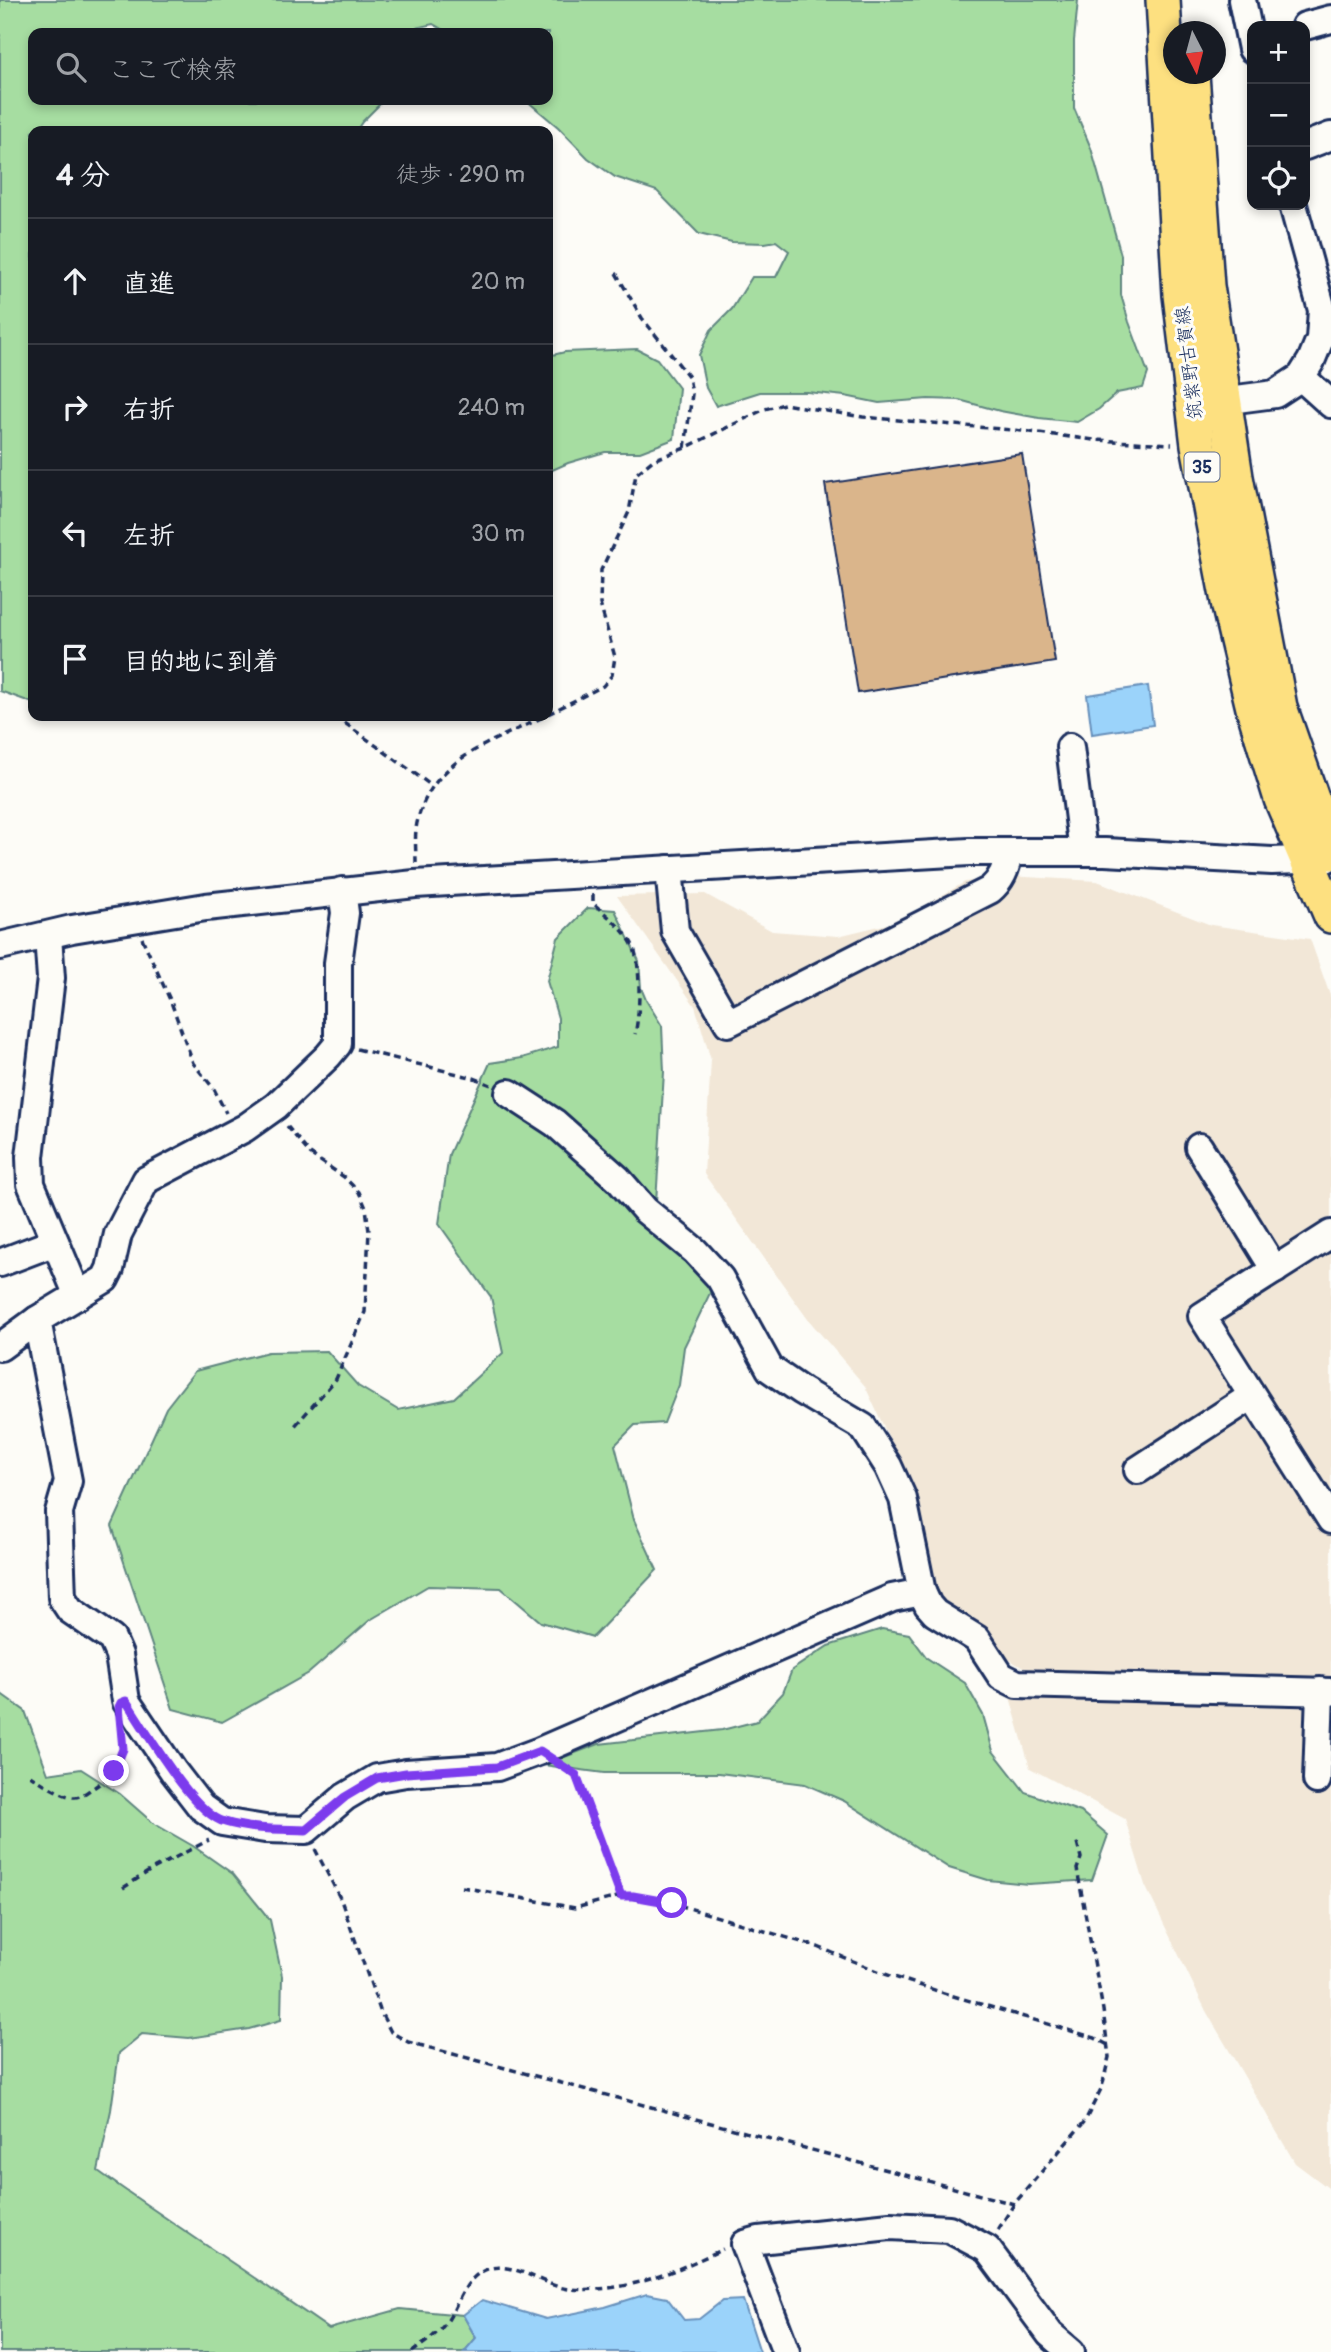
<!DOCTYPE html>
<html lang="ja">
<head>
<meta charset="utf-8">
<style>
	:root { --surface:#171b24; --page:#20242c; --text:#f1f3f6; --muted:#9ea1a6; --line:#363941 }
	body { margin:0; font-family:Pangolin,"Klee One",sans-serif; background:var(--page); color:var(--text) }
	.controls { position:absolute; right:21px; top:21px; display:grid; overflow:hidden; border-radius:14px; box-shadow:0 4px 10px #0003 }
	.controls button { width:63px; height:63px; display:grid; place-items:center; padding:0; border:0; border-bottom:2px solid var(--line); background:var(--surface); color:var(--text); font:35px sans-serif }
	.compass { position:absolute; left:1163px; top:21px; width:63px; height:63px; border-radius:50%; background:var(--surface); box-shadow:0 4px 10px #0003; rotate:174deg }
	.stop { position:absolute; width:21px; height:21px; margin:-16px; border:5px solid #7c3aed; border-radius:50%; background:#fff }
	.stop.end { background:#7c3aed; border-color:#fff; box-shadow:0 2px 7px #0008 }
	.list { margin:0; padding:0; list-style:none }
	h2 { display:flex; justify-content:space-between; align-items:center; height:91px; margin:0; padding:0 28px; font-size:30px }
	h2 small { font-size:23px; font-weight:400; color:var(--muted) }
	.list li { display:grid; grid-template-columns:46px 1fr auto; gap:21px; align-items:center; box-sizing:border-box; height:126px; padding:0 28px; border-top:2px solid var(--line) }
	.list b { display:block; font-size:26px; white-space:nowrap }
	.list em { font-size:23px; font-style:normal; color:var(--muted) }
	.icon { flex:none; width:38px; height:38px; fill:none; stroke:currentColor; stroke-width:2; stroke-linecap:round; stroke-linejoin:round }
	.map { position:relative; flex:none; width:1331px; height:2352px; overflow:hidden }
	.search { position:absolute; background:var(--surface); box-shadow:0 4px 10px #0003; left:28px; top:28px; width:525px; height:77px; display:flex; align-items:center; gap:18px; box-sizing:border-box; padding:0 24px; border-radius:14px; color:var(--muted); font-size:26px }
	.panel { position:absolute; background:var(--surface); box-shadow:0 4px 10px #0003; left:28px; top:126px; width:525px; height:595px; border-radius:14px }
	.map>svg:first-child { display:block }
</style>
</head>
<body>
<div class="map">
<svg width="1331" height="2352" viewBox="0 0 1331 2352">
	<rect width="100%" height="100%" fill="#fdfcf7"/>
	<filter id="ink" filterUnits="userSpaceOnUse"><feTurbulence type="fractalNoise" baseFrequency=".0143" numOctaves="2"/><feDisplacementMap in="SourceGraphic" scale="14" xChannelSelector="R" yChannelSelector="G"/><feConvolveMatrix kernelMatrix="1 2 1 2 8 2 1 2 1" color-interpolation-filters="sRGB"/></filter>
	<g filter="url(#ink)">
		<!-- built -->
		<g fill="#f2e7d7">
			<path d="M1006,876L1097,881L1211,925L1310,939L1331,998V1683L1025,1669L1000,1654L938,1608L903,1468L865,1386L807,1318L704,1174L711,1060L695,1006L617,896L705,894L772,931L838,936L896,922L965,882Z"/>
			<path d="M1008,1690L1331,1700V2190L1295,2163L1206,2011L1145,1885L1125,1819L1030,1768Z"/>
		</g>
		<!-- green -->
		<g fill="#a6dda1" stroke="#608680" stroke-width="2">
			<path d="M0,0H1078L1074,41V108L1091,148L1121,255V295L1129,322L1148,373L1143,388L1117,393L1099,409L1077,422L1039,418L1000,411L959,400L928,399L879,403L845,396L807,392H760L716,406L706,388L699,355L711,330L732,309L752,277H776L789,251L776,241L765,243L732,242L699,234L657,191L615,177L588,158L558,127L526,100H548V33H449L433,24L415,28L413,33H33V100H384L362,122L356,131H33V703L0,691Z"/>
			<path d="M637,349L657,359L679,388L674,439L640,452H605L568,463L548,472V356L565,352Z"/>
			<path d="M588,908L615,910L639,961L641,988L646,1000L662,1026L664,1072L655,1219L671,1244L712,1289L684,1347L679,1385L664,1423L635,1425L615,1445L634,1520L657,1570L593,1637L541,1622L501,1588L428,1586L370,1620L309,1673L222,1722L173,1709L112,1526L166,1408L195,1371L268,1352L327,1351L358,1386L398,1410L454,1398L503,1353L491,1297L439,1224L449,1154L490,1063L522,1058L558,1047V1018L547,981L558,938Z"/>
			<path d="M882,1629L909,1634L927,1658L965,1683L983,1715L993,1751L1025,1792L1081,1812L1108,1835L1092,1880L1028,1884L988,1880L949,1868L844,1801L805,1784L719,1773H604L543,1765L599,1744L722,1730L757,1721L783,1693L792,1670L828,1646Z"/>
			<path d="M0,1693L25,1711L48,1774L81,1769L120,1794L153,1823L193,1846L233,1874L270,1920L282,1976L281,2020L249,2029L189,2038L142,2034L119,2053L111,2110L98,2171C174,2225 252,2275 329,2329L400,2309L463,2315L476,2338L464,2352H0Z"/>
		</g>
		<!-- water -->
		<g fill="#9bd3fa" stroke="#6891bc" stroke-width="2">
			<path d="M1148,686L1153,725L1092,734L1087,695Z"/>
			<path d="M647,2294L667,2298L684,2320L699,2319L722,2301L743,2300L760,2352H464L476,2338L463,2315L482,2300L546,2319L605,2307Z"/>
		</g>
		<!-- building -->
		<path fill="#dab58b" stroke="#1b2f5e" stroke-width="2" d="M1022,454L1055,662L858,693L825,484Z"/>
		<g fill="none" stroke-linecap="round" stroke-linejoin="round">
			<!-- minor casing -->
			<g stroke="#1b2f5e" stroke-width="32">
				<g id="minor">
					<path d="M1242,0L1252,49"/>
					<path d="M1305,26L1331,19"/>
					<path d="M1305,146L1331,136"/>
					<path d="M1301,377L1331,404"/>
					<path d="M1206,403L1275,394L1301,377L1311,361L1320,339L1322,310L1293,205"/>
					<path d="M1070,747L1083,852"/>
					<path d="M669,869L675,931L728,1023L990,890C1002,880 1007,867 1009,852"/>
					<path d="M48,936L51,978L30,1157L31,1184L78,1296"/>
					<path d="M0,946L72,929L206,907L415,884L969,852H1105L1272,861L1326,859"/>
					<path d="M509,1093L555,1123L618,1179L645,1210L695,1251L720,1278L770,1369L802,1391L863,1427L888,1466L903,1499L922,1592L928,1605L935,1613L977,1639L1001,1676L1017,1684L1331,1692"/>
					<path d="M1199,1147L1275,1270"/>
					<path d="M1331,1234L1202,1316L1331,1520"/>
					<path d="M0,1263L55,1242"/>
					<path d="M37,1320L68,1481L59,1512L62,1598L70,1610L112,1639L119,1655L126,1701L174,1772L201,1807L222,1822L265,1829L306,1830L345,1797L377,1778L406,1773L497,1767L540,1751L892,1598L922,1592"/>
					<path d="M0,1347L37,1320L105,1279L110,1269L118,1234L146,1180L245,1128L276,1106L328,1056L338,1044V963L345,913L342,891"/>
					<path d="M1138,1470L1252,1396"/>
					<path d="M1317,1780L1320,1691"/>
					<path d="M786,2352L745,2244L759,2240L890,2226L949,2229L987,2249L1050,2334L1071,2352"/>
				</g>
			</g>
			<!-- major casing -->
			<g stroke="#1b2f5e" stroke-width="38">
				<g id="major">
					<path d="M1163,0L1180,295L1198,445L1229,607L1253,708L1281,799L1331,916"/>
					<path d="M1192,74L1207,286L1236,477L1280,707L1331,853"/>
				</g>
			</g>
			<!-- path -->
			<g stroke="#1b2f5e" stroke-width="3.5" stroke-dasharray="7 5" stroke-linecap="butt">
				<path d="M616,273L642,318L689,377L692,394L685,448"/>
				<path d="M548,714L603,686L612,675L615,657L600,604L601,570L629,512L636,474L653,460L685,448L765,409L784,404L863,417L1023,431L1094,440L1172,444"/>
				<path d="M335,716L432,786"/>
				<path d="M416,863C416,849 414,832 418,819C434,757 494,742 545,716"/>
				<path d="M593,894V903C606,915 622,927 631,942C642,959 640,1014 635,1034"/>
				<path d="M142,938L171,1002L193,1063L214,1089L226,1113"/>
				<path d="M357,1049L474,1078L491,1085"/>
				<path d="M287,1126L310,1154L344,1177L359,1192L366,1208L369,1231L365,1312L336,1379L294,1427"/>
				<path d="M563,1766L576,1775L621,1896L672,1903L818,1947L885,1974L950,1995L1095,2038L1108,2045"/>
				<path d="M30,1775C40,1781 64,1798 75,1797C80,1797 86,1793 90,1790C112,1776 125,1765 122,1737"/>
				<path d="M315,1849L341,1900L381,2013L391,2032L408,2042L1014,2204"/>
				<path d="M462,1887L575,1908L621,1896"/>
				<path d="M123,1888L151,1870L209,1840"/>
				<path d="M998,2230L1014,2204L1085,2121L1102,2087L1109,2057L1103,2010L1077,1869L1081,1858L1076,1838"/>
				<path d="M412,2352C425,2343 438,2334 448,2320C458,2304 464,2282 481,2272C509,2256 541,2286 569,2289C628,2293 671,2273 723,2249"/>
			</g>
			<!-- minor -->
			<use href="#minor" stroke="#fdfcf7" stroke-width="26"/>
			<!-- major -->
			<use href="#major" stroke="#fde080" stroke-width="33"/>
		</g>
	</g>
	<g fill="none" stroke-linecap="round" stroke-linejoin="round" filter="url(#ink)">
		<!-- route -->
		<path stroke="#7c3aed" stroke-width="9" d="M114,1771L123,1749L119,1707L121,1703L126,1701C145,1729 193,1814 225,1822C251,1830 279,1829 306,1830L345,1797L377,1778L406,1773L497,1767L540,1751L576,1775L621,1896H633L672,1903"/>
	</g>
	<g text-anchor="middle" stroke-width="6" stroke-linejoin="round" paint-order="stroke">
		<!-- shield labels -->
		<rect fill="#fdfcf7" stroke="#5f6c8c" stroke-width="2" x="1184.5" y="452.5" width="35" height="29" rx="5"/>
		<g font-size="18" font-weight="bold" fill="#1b2f5e">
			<text x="1202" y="473">35</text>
		</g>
		<!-- street labels -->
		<g font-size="19" fill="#1b2f5e" stroke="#fdfcf7">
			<text transform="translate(1188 363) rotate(-97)" y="7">筑紫野古賀線</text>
		</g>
	</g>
</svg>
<div class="controls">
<button>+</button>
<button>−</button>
<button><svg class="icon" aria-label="locate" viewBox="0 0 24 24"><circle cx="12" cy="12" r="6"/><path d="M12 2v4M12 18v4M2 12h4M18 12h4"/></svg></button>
</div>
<svg class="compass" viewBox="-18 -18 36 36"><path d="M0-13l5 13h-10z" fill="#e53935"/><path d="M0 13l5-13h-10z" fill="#9ea1a6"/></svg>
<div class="stop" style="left:672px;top:1903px"></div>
<div class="stop end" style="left:114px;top:1771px"></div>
<div class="search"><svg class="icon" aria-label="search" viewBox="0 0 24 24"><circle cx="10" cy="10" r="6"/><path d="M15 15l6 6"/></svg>ここで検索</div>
<section class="panel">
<h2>4 分<small>徒歩 · 290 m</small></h2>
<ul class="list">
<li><svg class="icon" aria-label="ahead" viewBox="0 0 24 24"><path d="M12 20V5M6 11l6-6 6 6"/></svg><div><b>直進</b></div><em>20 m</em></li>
<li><svg class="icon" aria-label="right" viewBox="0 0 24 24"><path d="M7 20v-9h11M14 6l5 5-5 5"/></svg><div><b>右折</b></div><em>240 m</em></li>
<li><svg class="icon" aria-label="left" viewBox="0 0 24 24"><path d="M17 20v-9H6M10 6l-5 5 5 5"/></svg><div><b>左折</b></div><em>30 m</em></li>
<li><svg class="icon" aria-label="arrive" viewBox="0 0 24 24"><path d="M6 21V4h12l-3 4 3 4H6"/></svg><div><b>目的地に到着</b></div></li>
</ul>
</section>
</div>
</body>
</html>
